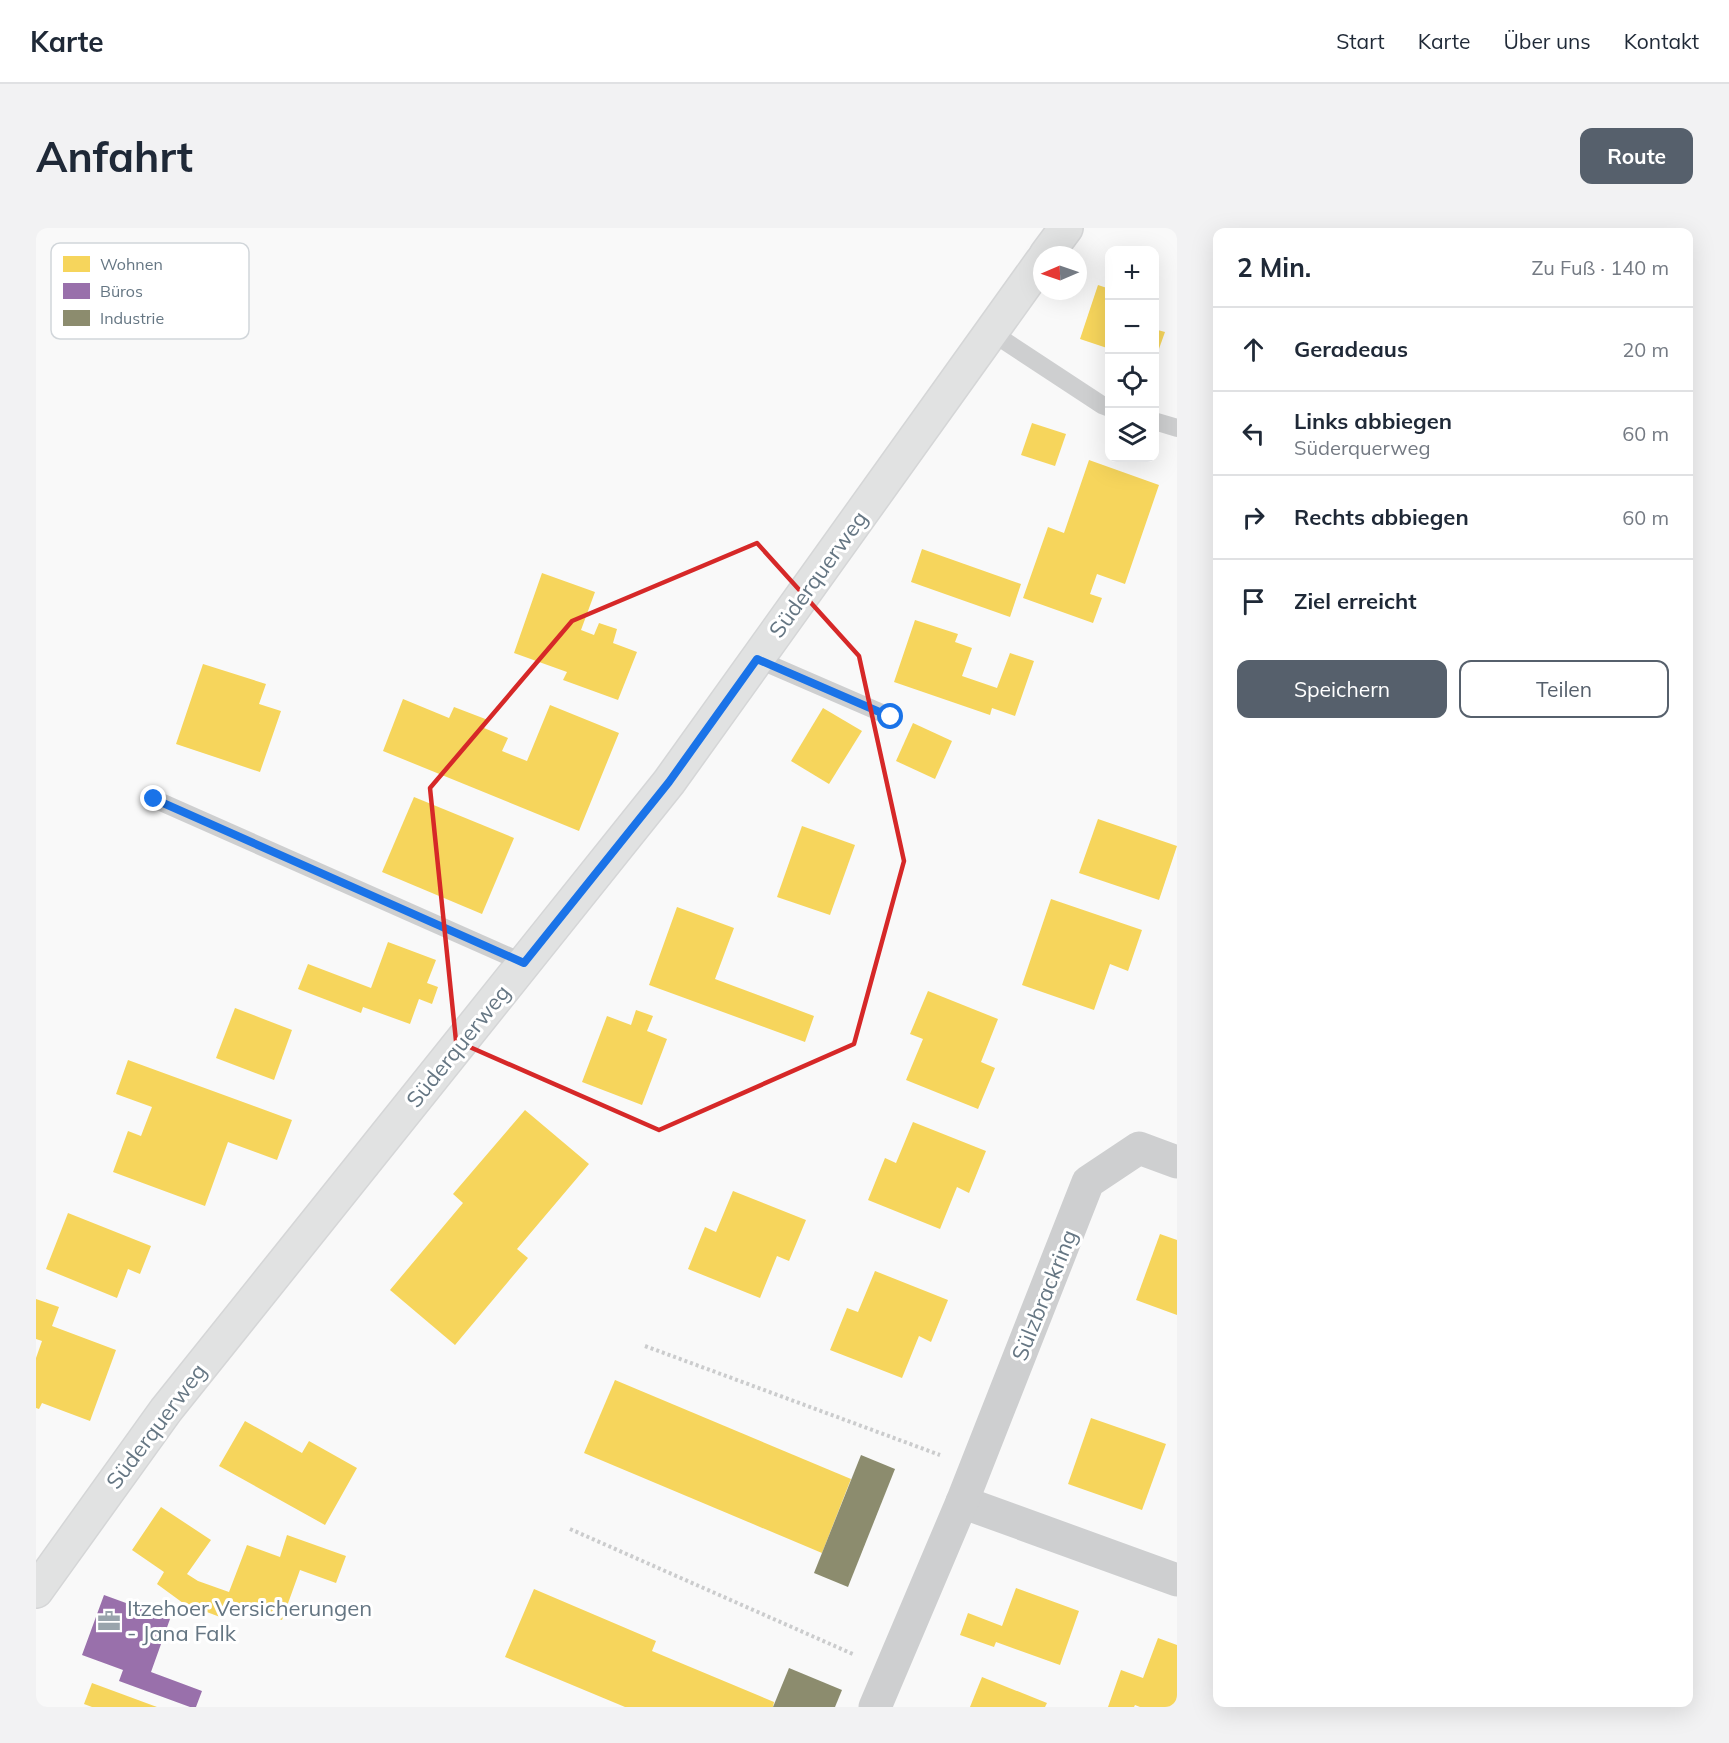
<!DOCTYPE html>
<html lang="de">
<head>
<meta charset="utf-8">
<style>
	:root { --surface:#fff; --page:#f2f2f3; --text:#1f2937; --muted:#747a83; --line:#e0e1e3; --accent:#56606c }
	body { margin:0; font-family:Mulish,sans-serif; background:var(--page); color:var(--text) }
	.controls { position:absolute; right:18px; top:18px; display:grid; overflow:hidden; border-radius:12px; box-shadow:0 6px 24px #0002 }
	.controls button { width:54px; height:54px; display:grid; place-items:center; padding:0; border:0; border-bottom:2px solid var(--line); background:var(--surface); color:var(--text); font:30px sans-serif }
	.compass { position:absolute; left:997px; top:18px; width:54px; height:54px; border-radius:50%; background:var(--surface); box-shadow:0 6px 24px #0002; rotate:268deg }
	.stop { position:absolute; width:18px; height:18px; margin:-14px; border:4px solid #1a73e8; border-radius:50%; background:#fff }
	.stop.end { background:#1a73e8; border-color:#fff; box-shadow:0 2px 6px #0008 }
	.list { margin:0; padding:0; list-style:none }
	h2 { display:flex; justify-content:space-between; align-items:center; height:78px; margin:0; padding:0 24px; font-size:26px }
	h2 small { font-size:20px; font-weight:400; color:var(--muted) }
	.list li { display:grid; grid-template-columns:39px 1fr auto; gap:18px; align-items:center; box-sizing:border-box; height:84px; padding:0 24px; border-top:2px solid var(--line) }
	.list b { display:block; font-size:22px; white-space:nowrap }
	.list p { margin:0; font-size:20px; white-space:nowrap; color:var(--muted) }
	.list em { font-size:20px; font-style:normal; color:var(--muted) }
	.actions { display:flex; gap:12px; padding:18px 24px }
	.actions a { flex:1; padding:14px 0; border:2px solid var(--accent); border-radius:12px; text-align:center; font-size:21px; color:var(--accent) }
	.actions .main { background:var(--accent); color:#fff }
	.icon { flex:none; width:33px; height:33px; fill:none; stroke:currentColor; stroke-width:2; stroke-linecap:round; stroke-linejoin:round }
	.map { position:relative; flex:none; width:1141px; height:1479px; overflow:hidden; border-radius:12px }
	header { display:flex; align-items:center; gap:36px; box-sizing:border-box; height:84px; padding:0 30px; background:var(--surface); border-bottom:2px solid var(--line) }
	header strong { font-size:28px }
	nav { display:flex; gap:33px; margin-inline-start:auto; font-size:21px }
	.intro { display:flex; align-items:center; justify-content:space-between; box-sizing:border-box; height:144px; padding:0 36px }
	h1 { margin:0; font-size:42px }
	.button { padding:15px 27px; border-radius:12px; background:var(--accent); color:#fff; font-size:21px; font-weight:700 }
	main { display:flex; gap:36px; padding:0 36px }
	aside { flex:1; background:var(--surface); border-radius:12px; box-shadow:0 6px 24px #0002 }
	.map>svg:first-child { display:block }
</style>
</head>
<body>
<header>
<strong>Karte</strong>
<nav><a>Start</a><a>Karte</a><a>Über uns</a><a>Kontakt</a></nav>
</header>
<div class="intro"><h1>Anfahrt</h1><a class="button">Route</a></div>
<main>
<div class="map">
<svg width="1141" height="1479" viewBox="0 0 1141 1479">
	<rect width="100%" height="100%" fill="#f9f9f9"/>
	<!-- homes -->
	<g fill="#f6d55c">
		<path d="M1062,57L1074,61V121L1044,111Z"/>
		<path d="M1118,101L1129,104L1119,132H1118Z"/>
		<path d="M996,195L1030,206L1019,238L985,227Z"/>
		<path d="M1053,232L1123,257L1089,356L1061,346L1054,366L1066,370L1057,395L987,370L1012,299L1028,305Z"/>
		<path d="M886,321L985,356L974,389L875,354Z"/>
		<path d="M506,345L559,364L545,402L558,407L563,395L581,401L577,415L601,424L582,472L527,452L531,444L478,425Z"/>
		<path d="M879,392L922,406L919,414L936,420L926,448L961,460L974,425L998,433L979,488L956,480L954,487L858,454Z"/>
		<path d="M167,436L230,456L223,476L245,483L224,544L140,516Z"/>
		<path d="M367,471L413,490L418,479L452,492L448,500L472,510L466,523L491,533L514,477L583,505L543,603L347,523Z"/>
		<path d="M787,480L826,503L793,556L755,533Z"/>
		<path d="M877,495L916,513L899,551L860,533Z"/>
		<path d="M378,569L478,610L446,686L346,644Z"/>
		<path d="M1062,591L1141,618L1123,672L1043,645Z"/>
		<path d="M766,598L819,617L794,687L741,669Z"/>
		<path d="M1015,671L1106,702L1092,743L1074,736L1058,782L986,757Z"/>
		<path d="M641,679L698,700L679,751L778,788L769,814L613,757Z"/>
		<path d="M352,714L400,732L391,755L402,759L396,776L383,771L374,796L327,779L325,785L262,761L272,736L335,760Z"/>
		<path d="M892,763L962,791L945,834L959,840L942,881L870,852L887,811L874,806Z"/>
		<path d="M199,780L256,802L238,852L180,830Z"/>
		<path d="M600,782L617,788L611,803L631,811L606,877L546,854L571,788L595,797Z"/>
		<path d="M92,832L256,892L241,932L192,914L169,978L77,944L92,903L105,908L116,879L80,866Z"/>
		<path d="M489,882L553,936L481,1021L492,1030L419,1117L354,1062L427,975L417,966Z"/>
		<path d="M877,894L950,923L933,965L921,959L904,1001L832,972L849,930L860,935Z"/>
		<path d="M697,963L770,992L753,1033L741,1028L724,1070L652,1041L669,999L680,1004Z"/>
		<path d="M32,985L115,1018L104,1046L92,1041L81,1070L10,1041Z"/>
		<path d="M1124,1006L1141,1012V1087L1100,1072Z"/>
		<path d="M839,1043L912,1072L895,1114L883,1108L866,1150L794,1122L811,1080L822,1084Z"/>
		<path d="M0,1071L23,1079L16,1098L80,1122L54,1193L6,1175L3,1181L0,1180V1130L6,1113L0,1111Z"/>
		<path d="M579,1152L815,1251L786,1325L548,1225Z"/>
		<path d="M1055,1190L1130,1216L1106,1282L1032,1256Z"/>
		<path d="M209,1193L266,1225L273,1213L321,1240L289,1297L183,1238Z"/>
		<path d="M125,1279L175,1312L151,1346L162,1353L193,1364L211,1317L244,1329L251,1307L310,1328L300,1355L264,1342L246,1392L191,1371L184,1389L147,1375L121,1356L128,1344L96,1322Z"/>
		<path d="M980,1360L1043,1383L1024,1437L960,1414L958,1419L924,1407L932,1385L966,1398Z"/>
		<path d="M498,1361L620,1413L616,1423L738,1474L737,1479H589L469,1429Z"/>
		<path d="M1122,1410L1141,1417V1479H1104L1099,1477L1098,1479H1072L1085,1442L1107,1450Z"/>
		<path d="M946,1449L1011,1475L1009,1479H934Z"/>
		<path d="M56,1455L121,1479H56L48,1476Z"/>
	</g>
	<!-- offices -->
	<path fill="#9970ab" d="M68,1367L134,1391L115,1444L166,1463L160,1479H154L83,1453L87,1442L46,1427Z"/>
	<!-- industry -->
	<g fill="#8c8c6e">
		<path d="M825,1227L859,1241L812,1359L778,1345Z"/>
		<path d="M753,1440L806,1462L799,1479H737Z"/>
	</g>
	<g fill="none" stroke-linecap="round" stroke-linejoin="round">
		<!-- secondary casing -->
		<g stroke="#d5d6d7" stroke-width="36">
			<g id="secondary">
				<path d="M1010,27L1030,0"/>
				<path d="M0,1363L130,1182L633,554L1006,33"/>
			</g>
		</g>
		<!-- path -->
		<g stroke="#cbcccd" stroke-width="4" stroke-dasharray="3 3" stroke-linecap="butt">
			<path d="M609,1118L904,1227"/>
			<path d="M534,1301L819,1427"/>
		</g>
		<!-- lane -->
		<g stroke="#cecfd0" stroke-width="18">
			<path d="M955,104L1066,177L1074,180"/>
			<path d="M1118,193L1141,200"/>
			<path d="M721,431L855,489"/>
			<path d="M118,571L488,735"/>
		</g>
		<!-- street -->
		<g stroke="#cecfd0" stroke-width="33">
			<path d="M926,1274L1141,1352"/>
			<path d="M839,1479L926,1274L1052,954L1103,920L1141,934"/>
		</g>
		<!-- secondary -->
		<use href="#secondary" stroke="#e1e2e2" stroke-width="33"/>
	</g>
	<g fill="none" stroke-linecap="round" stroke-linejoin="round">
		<!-- route -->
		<path stroke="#1a73e8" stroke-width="8" d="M118,571L488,735L633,554L721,431L855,489"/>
	</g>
	<!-- marked area -->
	<path fill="none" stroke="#d62828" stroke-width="4.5" stroke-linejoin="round" d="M721,315L823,428L868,633L818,816L623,902L420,813L394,560L536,393Z"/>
	<!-- icons -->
	<defs>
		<g id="office-bare" transform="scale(1.8)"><path d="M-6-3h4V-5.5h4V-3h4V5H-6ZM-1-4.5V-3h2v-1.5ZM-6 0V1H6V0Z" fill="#99a4ac" stroke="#fff" stroke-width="2.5" paint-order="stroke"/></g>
	</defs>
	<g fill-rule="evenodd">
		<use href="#office-bare" x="73" y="1393"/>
	</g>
	<g text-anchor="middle" stroke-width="6" stroke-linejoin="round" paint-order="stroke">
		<!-- street labels -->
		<g font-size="22" fill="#657683" stroke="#fff">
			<text transform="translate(782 346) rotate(-54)" y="8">Süderquerweg</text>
			<text transform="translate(422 818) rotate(-51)" y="8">Süderquerweg</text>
			<text transform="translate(1008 1067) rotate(-68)" y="8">Sülzbrackring</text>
			<text transform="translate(120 1198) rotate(-53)" y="8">Süderquerweg</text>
		</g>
		<!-- poi labels -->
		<g font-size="22" fill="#657683" stroke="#fff" text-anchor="start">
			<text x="91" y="1388">Itzehoer Versicherungen<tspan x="91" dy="25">- Jana Falk</tspan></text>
		</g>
	</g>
	<!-- legend -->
	<rect x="15" y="15" width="198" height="96" rx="9" fill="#fff" stroke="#d1d6da" stroke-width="1.5"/>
	<rect x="27" y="28" width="27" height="16" fill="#f6d55c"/>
	<rect x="27" y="55" width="27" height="16" fill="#9970ab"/>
	<rect x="27" y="82" width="27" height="16" fill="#8c8c6e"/>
	<g font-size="16" fill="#657683">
		<text x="64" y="42">Wohnen</text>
		<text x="64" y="69">Büros</text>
		<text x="64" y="96">Industrie</text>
	</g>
</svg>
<div class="controls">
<button>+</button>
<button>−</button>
<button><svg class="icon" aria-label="locate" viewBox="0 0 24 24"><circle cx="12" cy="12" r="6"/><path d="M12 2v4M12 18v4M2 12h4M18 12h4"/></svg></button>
<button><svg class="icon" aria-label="layers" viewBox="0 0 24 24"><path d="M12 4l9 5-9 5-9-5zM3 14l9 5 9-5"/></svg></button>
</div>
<svg class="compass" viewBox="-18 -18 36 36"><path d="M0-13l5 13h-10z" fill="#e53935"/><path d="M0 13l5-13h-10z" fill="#747a83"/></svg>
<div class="stop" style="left:855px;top:489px"></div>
<div class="stop end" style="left:118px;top:571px"></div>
</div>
<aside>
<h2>2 Min.<small>Zu Fuß · 140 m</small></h2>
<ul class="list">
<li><svg class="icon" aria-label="ahead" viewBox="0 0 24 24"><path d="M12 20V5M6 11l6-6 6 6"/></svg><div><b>Geradeaus</b></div><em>20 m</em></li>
<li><svg class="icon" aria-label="left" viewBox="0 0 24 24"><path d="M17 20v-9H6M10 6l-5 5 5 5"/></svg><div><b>Links abbiegen</b><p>Süderquerweg</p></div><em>60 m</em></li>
<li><svg class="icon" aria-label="right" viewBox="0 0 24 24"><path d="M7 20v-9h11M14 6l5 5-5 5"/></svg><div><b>Rechts abbiegen</b></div><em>60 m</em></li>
<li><svg class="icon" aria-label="arrive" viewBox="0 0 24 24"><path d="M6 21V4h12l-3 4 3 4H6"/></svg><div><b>Ziel erreicht</b></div></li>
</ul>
<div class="actions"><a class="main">Speichern</a><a>Teilen</a></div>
</aside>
</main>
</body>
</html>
